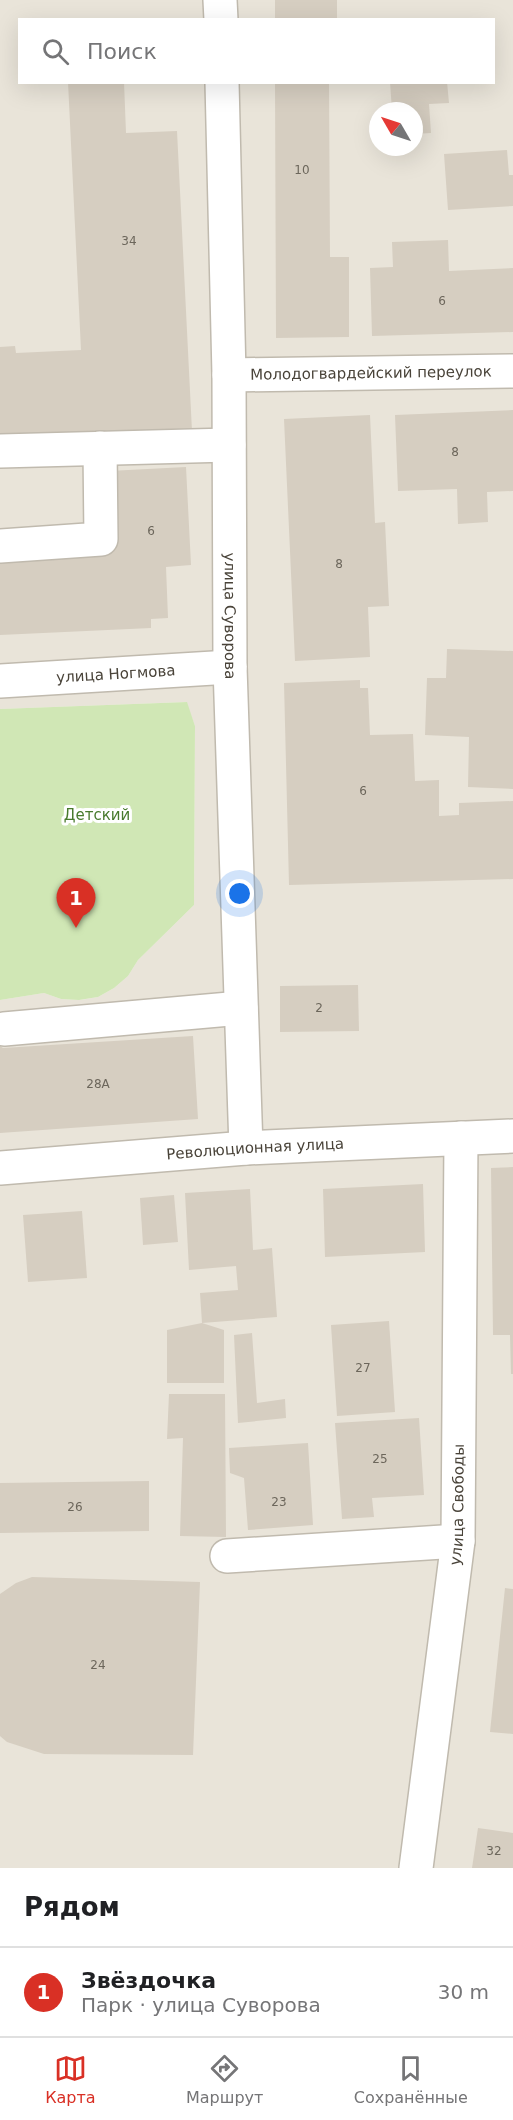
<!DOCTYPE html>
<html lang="ru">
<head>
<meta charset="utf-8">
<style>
	:root { --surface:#fff; --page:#f2f2f2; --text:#202124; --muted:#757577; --line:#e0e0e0; --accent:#d93025 }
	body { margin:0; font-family:"DejaVu Sans",sans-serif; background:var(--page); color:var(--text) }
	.compass { position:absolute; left:369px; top:102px; width:54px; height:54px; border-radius:50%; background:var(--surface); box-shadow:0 6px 24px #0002; rotate:309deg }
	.you { position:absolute; left:240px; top:894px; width:21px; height:21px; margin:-15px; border:4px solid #fff; border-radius:50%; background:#1a73e8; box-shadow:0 0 0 9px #1a73e833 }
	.badge { display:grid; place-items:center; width:39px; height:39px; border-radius:50%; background:var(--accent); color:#fff; font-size:20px; font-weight:700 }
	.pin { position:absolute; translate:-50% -50px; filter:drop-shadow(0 2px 3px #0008) }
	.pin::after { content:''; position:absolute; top:32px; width:21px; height:18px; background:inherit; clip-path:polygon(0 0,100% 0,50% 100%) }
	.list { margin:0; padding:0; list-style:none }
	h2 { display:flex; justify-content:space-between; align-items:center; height:78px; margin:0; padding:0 24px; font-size:26px }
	h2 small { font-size:20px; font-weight:400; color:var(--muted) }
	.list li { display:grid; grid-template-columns:39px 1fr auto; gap:18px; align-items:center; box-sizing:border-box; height:90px; padding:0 24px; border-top:2px solid var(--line) }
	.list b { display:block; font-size:22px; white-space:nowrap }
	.list p { margin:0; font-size:20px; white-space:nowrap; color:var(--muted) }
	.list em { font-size:20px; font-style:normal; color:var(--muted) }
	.icon { flex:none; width:33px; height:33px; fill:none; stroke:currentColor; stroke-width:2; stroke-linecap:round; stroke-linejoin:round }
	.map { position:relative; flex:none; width:513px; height:1868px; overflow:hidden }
	.search { position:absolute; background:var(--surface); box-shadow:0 6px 24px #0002; left:18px; right:18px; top:18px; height:66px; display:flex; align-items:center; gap:15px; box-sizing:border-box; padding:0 21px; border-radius:0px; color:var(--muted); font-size:22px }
	.sheet { height:168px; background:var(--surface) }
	nav { display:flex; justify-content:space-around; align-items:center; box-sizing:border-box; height:84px; border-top:2px solid var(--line); background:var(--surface); font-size:16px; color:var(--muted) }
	nav a { display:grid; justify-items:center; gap:3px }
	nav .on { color:var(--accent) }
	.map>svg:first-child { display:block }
</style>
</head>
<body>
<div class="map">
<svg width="513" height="1868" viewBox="0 0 513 1868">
	<rect width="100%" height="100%" fill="#f5f2eb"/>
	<!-- residential -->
	<path fill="#e9e4d9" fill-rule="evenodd" d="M0,0H513V1868H0V1000L44,993L61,999L80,1000L98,997L114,988L128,976L138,960L194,905L195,726L186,702L0,709ZM20,20H494V82H20ZM378,111H414V147H378Z"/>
	<!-- green -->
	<path fill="#d0e7b5" d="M187,702L195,726L194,905L138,960L128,976L114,988L98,997L79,1000L61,999L44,993L0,1000V709Z"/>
	<!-- building -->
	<g fill="#d6cec1">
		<rect x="275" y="0" width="62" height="20"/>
		<path d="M68,82H124L126,133L177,131L192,431L0,441V347L15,346L16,353L81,350Z"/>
		<path d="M329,82L330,257H349V337L276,338L275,83Z"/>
		<path d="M390,82H447L449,103L429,104L431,133L414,134V111H392Z"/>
		<path d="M507,150L509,175H513V206L448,210L444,154Z"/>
		<path d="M448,240L449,271L513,268V332L372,336L370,268L393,267L392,242Z"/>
		<path d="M513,410V491L487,492L488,522L458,524L457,489L398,491L395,415Z"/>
		<path d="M370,415L375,523L385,522L389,606L368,607L370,657L295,661L284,419Z"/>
		<path d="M186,467L191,565L166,567L168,618L151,619V628L0,635V557L113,551L109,471Z"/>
		<path d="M447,649L513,651V789L468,787L469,737L425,735L427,678H446Z"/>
		<path d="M360,680V688H368L370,735L413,734L415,781L439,780V816L459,815V803L513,801V879L289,885L284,683Z"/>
		<path d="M358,985L359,1031L280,1032V986Z"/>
		<path d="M193,1036L198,1119L0,1133V1046L3,1048Z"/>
		<path d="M513,1167V1374H511L510,1335H493L491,1168Z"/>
		<path d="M423,1184L425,1252L325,1257L323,1189Z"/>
		<path d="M250,1189L253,1250L272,1248L277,1317L202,1323L200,1293L238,1290L236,1266L189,1270L185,1193Z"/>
		<path d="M174,1195L178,1242L143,1245L140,1198Z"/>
		<path d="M82,1211L87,1278L28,1282L23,1215Z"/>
		<path d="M389,1321L395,1412L337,1416L331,1325Z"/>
		<path d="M202,1323L224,1330V1383H167V1330Z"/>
		<path d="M252,1333L257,1403L285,1399L286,1418L238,1423L234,1335Z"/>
		<path d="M169,1394H225L226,1537L180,1536L183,1438L167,1439Z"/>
		<path d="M419,1418L424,1495L372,1498L374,1517L342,1519L335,1423Z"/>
		<path d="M308,1443L313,1525L248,1530L244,1478L230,1473L229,1448Z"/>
		<path d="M149,1481V1531L0,1533V1483Z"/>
		<path d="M32,1577L200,1582L193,1755L44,1754L7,1742L0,1736V1594L16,1583Z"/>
		<path d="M505,1588L513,1589V1734L490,1732Z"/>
		<path d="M478,1828L513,1833V1868H472Z"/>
	</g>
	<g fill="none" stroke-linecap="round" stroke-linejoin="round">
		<!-- minor casing -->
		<g stroke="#c0baae" stroke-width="36">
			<g id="minor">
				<path d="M220,0L221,20"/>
				<path id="s1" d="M222,82L229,375L230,667L246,1148"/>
				<path id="s2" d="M229,375L513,371"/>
				<path d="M0,451L229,445"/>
				<path d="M0,546L101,539L100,448"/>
				<path id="s3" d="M0,681L230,667"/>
				<path d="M4,1029L241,1008"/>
				<path id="s4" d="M0,1168L246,1148L513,1136"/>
				<path d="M227,1556L458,1541"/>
				<path id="s5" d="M416,1868L458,1541L461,1138"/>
			</g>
		</g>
		<!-- minor -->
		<use href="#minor" stroke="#fff" stroke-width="33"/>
	</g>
	<g text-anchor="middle" stroke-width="6" stroke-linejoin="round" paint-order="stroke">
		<!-- number labels -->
		<g font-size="12" fill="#6c665b">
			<text x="302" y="174">10</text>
			<text x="129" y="245">34</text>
			<text x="442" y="305">6</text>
			<text x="455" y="456">8</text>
			<text x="151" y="535">6</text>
			<text x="339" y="568">8</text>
			<text x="363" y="795">6</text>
			<text x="319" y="1012">2</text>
			<text x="98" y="1088">28А</text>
			<text x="363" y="1372">27</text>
			<text x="380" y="1463">25</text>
			<text x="279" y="1506">23</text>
			<text x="75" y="1511">26</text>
			<text x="98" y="1669">24</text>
			<text x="494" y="1855">32</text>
		</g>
		<!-- street labels -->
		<g font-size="15" fill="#494339" stroke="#fff">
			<text dy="5" stroke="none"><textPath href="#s2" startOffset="142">Молодогвардейский переулок</textPath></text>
			<text dy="5" stroke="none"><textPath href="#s1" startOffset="534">улица Суворова</textPath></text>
			<text dy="5" stroke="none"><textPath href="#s3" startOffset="116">улица Ногмова</textPath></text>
			<text dy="5" stroke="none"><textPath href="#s4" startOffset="256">Революционная улица</textPath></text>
			<text dy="5" stroke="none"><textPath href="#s5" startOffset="366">улица Свободы</textPath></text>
		</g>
		<!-- park labels -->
		<g font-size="15" fill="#487a2d" stroke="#fff">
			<text x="97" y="820">Детский</text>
		</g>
	</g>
</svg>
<svg class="compass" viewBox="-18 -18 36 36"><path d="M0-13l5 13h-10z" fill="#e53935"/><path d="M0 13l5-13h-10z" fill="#757577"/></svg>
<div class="you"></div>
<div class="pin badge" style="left:76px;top:928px">1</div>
<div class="search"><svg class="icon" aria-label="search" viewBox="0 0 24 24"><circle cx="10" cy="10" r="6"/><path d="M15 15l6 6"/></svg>Поиск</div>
</div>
<section class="sheet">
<h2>Рядом<small></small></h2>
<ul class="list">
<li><span class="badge">1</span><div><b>Звёздочка</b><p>Парк · улица Суворова</p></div><em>30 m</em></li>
</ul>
</section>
<nav>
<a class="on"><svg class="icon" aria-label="map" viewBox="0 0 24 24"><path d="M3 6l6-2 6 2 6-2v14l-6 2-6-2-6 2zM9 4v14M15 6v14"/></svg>Карта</a>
<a><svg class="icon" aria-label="directions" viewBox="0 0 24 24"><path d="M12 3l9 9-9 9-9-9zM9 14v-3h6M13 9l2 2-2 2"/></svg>Маршрут</a>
<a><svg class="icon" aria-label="saved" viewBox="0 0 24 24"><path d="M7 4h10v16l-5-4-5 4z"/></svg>Сохранённые</a>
</nav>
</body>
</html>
